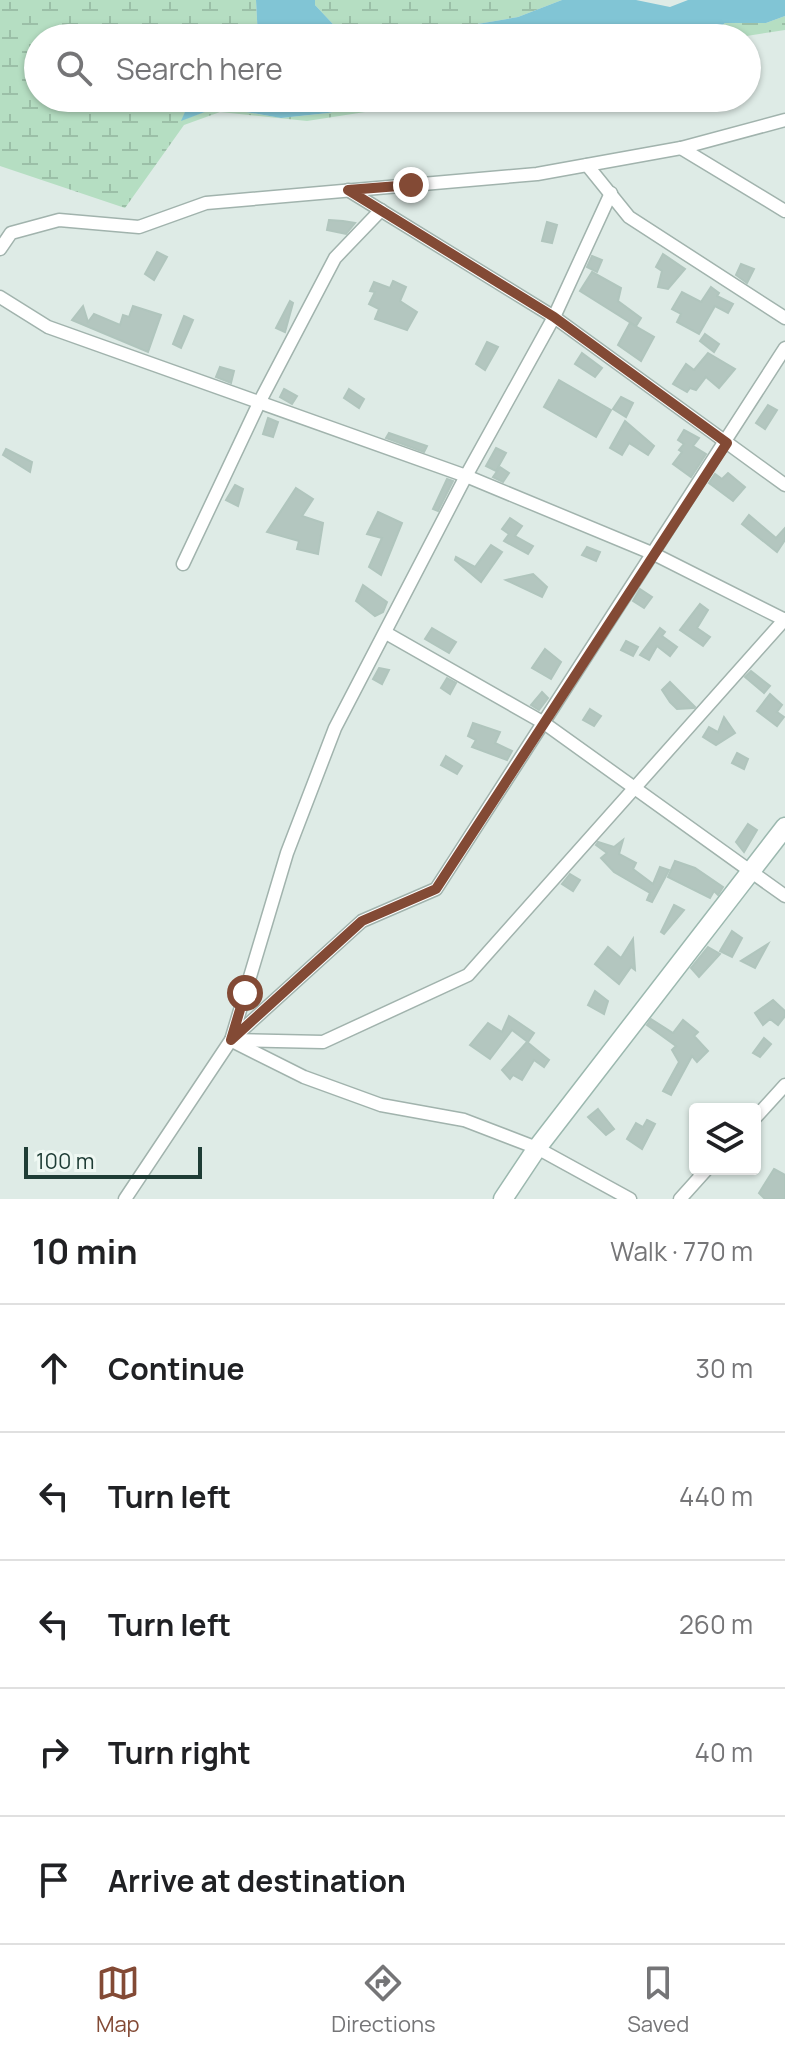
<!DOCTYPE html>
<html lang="en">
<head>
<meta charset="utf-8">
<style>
	:root { --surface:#fff; --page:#f2f2f2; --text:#202124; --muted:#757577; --line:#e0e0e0; --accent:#834a35 }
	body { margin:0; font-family:Manrope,sans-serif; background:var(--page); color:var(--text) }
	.controls { position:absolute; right:24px; bottom:24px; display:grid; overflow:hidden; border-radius:8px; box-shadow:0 2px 6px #0004 }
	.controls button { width:72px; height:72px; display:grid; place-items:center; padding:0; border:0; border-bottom:2px solid var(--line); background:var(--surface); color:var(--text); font:40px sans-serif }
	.scale { position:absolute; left:24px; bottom:20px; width:178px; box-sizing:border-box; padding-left:8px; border:4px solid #1e3c35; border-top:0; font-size:22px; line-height:28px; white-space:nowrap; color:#1e3c35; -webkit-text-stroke:6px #eff8f3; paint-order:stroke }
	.stop { position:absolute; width:24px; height:24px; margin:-18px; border:6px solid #834a35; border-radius:50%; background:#fff }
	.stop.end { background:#834a35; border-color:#fff; box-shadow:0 2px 8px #0008 }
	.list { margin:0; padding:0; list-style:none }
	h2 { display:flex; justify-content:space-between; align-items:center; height:104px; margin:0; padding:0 32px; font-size:34px }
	h2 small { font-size:26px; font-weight:400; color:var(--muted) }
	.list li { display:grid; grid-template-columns:52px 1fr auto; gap:24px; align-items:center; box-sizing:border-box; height:128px; padding:0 32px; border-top:2px solid var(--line) }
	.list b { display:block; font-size:30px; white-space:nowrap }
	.list em { font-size:26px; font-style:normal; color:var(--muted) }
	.icon { flex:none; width:44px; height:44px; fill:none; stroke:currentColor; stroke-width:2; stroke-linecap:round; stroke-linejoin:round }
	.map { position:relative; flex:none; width:785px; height:1199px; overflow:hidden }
	.search { position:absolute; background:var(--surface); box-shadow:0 2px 6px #0004; left:24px; right:24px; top:24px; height:88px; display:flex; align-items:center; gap:20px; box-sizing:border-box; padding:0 28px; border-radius:44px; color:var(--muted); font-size:30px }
	.sheet { height:744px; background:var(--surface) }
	nav { display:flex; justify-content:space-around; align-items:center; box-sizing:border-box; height:112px; border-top:2px solid var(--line); background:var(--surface); font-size:22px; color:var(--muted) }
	nav a { display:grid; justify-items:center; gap:4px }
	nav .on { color:var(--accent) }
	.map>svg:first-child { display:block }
</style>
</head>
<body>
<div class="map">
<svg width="785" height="1199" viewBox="0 0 785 1199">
	<defs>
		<pattern id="wetland-marsh" width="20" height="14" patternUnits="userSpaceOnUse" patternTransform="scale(2)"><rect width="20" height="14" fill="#b5dec2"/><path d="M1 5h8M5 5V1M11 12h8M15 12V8" fill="none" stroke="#9bbfa7"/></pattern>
	</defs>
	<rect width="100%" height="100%" fill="#deebe6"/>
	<!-- wetland -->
	<g fill="url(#wetland-marsh)">
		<path d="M0,0H256L258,38H38V98H191L182,120L218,107L281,118L328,113L392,100L475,98L450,108H391L307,121L220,112L184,125L125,208L0,166Z"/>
		<path d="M315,0H562L518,17L454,28L424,38H346L315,5Z"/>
		<path d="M785,16V30L734,38H706L725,23H766Z"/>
	</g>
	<!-- water -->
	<g fill="#81c5d5">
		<path d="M256,0H315V5L346,38H258Z"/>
		<path d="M562,0H636L670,7L688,0H785V16L766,23H725L706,38H424L454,28L518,17Z"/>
		<path d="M191,98H451L392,100L328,113L281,118L218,107L181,121Z"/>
	</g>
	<!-- building -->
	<g fill="#b3c6bf" stroke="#b0c5bd" stroke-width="2">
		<path d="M329,220L343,221L355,223L346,234L327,230Z"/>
		<path d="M547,222L557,225L552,243L542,241Z"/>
		<path d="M157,252L167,257L154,280L145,274Z"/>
		<path d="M663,254L685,269L668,289L658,287L662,271L656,267Z"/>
		<path d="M592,256L602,260L597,272L587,267Z"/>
		<path d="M741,264L754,269L747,283L736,275Z"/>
		<path d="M592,272L621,288L618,301L641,318L636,326L580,291Z"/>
		<path d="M393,281L406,287L400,301L417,312L407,330L375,319L379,309L369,304L375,292L370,291L374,282L390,288Z"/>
		<path d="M711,287L719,293L717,296L733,304L728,313L715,306L699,334L677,322L681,314L672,309L682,292L701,302Z"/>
		<path d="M290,301L293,303L285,332L276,328Z"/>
		<path d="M83,306L88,322L94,314L120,325L123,315L129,317L133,306L161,315L148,352L72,320Z"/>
		<path d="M184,316L193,320L181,348L173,344Z"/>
		<path d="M630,323L654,337L641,361L618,345Z"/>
		<path d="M705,334L719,344L714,352L700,341Z"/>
		<path d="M487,342L498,347L485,370L476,364Z"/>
		<path d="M582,353L602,368L595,377L575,364Z"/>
		<path d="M708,353L735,369L719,388L706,377L696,390L690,388L687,392L673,384L686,364L694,370Z"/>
		<path d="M220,367L234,371L231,383L216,377Z"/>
		<path d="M559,380L611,410L596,437L544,407Z"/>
		<path d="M284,389L297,396L292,404L280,397Z"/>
		<path d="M349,389L364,399L359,408L344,398Z"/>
		<path d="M621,397L633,403L626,417L613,409Z"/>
		<path d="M768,405L777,410L765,429L756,423Z"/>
		<path d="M268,418L278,422L273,437L263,434Z"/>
		<path d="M625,421L654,446L648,455L629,443L622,455L610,448Z"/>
		<path d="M684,430L699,438L693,446L706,454L691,477L673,464L682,452L679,450L684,444L678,440Z"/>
		<path d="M389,433L427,446L424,452L386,438Z"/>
		<path d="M496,448L506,453L496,471L486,466Z"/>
		<path d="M6,449L32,462L30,472L3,455Z"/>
		<path d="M500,467L509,473L503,482L493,477Z"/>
		<path d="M728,473L745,487L733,501L709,483L715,474L722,479Z"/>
		<path d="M447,479L453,481L438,511L433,509Z"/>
		<path d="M235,485L243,489L238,506L226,500Z"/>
		<path d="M296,488L313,499L302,516L323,523L318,554L297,549L299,541L267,532Z"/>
		<path d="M378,512L402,523L381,575L369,567L382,538L367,534Z"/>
		<path d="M749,515L776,538L785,528V540L777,552L742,524Z"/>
		<path d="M510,518L522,526L515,536L533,546L528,554L504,541L509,534L502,529Z"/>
		<path d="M491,545L502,552L481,582L455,560L456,557L475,567Z"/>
		<path d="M587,547L600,552L596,561L582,555Z"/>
		<path d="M533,574L547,587L542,597L506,580Z"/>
		<path d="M363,585L387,602L383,612L375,616L356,601Z"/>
		<path d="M640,589L652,597L644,608L633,601Z"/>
		<path d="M700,604L708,610L697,628L710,637L703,646L680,630Z"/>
		<path d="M432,628L456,642L449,653L425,639Z"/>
		<path d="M660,628L665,632L662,636L677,647L670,656L657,646L649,660L640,655Z"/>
		<path d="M626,641L638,647L633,656L621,650Z"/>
		<path d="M545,649L561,662L551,679L532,668Z"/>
		<path d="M379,668L389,670L382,684L373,679Z"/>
		<path d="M751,671L770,686L764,693L745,677Z"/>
		<path d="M447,678L456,683L450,694L441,688Z"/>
		<path d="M670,682L695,707L694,708L677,709L670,702L662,690Z"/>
		<path d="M542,692L548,698L539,710L531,705Z"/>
		<path d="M770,694L782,705L777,712L784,717L777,726L757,711Z"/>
		<path d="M590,709L601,716L594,726L583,720Z"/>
		<path d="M724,717L735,733L716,745L703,737L709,727L718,732Z"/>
		<path d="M473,723L500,732L495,743L512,751L507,760L472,747L476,740L468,736Z"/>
		<path d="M737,753L748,759L744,769L732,763Z"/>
		<path d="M446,756L462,766L457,774L441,765Z"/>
		<path d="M748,824L757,830L744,852L736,842Z"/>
		<path d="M623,840L619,854L636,863L633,869L653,884L660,867L669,870L652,902L647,900L650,893L614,872L601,858L607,853L596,845L598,842L614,847Z"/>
		<path d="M675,861L695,868L723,887L718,895L714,891L710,898L668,877Z"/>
		<path d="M570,874L580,880L573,891L562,884Z"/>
		<path d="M674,905L684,910L664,934L661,932Z"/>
		<path d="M732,931L742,938L732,957L720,951Z"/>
		<path d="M633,939L635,970L631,967L619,984L595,964L608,947L621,958Z"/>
		<path d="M768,944L755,968L741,961Z"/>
		<path d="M708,947L720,954L699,977L691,968Z"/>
		<path d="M595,991L608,1001L604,1014L588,1005Z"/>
		<path d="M773,1000L785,1011V1016L778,1025L770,1019L763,1025L755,1013Z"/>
		<path d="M509,1016L534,1033L528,1042L512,1030L490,1059L470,1045L488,1023L502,1032Z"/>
		<path d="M651,1019L673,1033L683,1020L698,1032L694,1036L708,1051L697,1062L692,1056L671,1095L663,1091L679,1062L672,1050L676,1046L647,1025Z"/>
		<path d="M764,1038L771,1044L760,1057L753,1053Z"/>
		<path d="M527,1042L549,1060L544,1067L534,1060L522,1080L513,1075L510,1079L502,1070Z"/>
		<path d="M598,1109L614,1129L606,1135L588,1117Z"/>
		<path d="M647,1120L655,1124L642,1149L627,1139L636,1123L643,1127Z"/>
		<path d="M774,1169L785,1175V1199H765L759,1193Z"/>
	</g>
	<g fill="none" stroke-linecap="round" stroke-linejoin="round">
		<!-- street casing -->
		<g stroke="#a1b3ad" stroke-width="15">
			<g id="street">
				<path d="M681,148L785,211"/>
				<path d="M587,165L629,217L785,318"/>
				<path d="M348,190L554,317L785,485"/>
				<path d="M0,249L11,233L59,220L139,227L206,203L537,174L681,148L785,120"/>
				<path d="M0,297L48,327L466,476L654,554L785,620"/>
				<path d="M183,564L260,401L335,258L381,210"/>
				<path d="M386,633L544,723L785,896"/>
				<path d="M232,1037L287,853L335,728L466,476L554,317L611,193"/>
				<path d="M231,1040L323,1042L468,975L785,619"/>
				<path d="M234,1042L304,1077L381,1105L464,1120L537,1148L630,1199"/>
				<path d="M755,1118L785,1085"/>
				<path d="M125,1199L231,1040L362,921L436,889L785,348"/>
				<path d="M680,1199L707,1169"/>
			</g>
		</g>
		<!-- secondary casing -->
		<g stroke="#9cb8af" stroke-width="21">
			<path id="secondary" d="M503,1199L537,1148L785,827"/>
		</g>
		<!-- street -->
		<use href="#street" stroke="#fff" stroke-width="12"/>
		<!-- secondary -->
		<use href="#secondary" stroke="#fff" stroke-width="18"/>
	</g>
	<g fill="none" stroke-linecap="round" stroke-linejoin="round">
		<!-- route -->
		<path stroke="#834a35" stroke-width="10" d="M245,993L231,1040L362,921L436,889L727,443L554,317L348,190L411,185"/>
	</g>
</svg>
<div class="controls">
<button><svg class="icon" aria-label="layers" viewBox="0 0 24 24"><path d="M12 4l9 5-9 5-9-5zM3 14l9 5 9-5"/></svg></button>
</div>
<div class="scale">100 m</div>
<div class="stop" style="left:245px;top:993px"></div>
<div class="stop end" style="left:411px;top:185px"></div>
<div class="search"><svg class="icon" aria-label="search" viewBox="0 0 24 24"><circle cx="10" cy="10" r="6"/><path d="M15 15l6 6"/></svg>Search here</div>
</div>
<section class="sheet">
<h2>10 min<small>Walk · 770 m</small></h2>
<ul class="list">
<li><svg class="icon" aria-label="ahead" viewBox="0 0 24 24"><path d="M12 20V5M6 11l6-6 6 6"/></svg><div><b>Continue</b></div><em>30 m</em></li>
<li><svg class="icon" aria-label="left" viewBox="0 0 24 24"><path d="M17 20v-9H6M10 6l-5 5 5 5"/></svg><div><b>Turn left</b></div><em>440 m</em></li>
<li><svg class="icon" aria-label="left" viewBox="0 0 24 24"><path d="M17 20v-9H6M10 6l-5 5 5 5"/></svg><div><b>Turn left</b></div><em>260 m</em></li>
<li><svg class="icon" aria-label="right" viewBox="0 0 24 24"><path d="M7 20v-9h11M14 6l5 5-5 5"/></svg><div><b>Turn right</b></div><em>40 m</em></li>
<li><svg class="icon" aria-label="arrive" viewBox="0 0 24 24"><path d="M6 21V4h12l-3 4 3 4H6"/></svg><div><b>Arrive at destination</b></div></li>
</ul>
</section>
<nav>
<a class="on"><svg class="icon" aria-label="map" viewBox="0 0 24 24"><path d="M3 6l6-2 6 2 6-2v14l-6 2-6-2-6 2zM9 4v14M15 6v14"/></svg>Map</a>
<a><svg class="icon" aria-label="directions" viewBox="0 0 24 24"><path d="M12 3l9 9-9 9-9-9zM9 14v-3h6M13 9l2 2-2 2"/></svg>Directions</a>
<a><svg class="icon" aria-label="saved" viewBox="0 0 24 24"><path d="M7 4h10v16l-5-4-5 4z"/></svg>Saved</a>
</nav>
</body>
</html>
